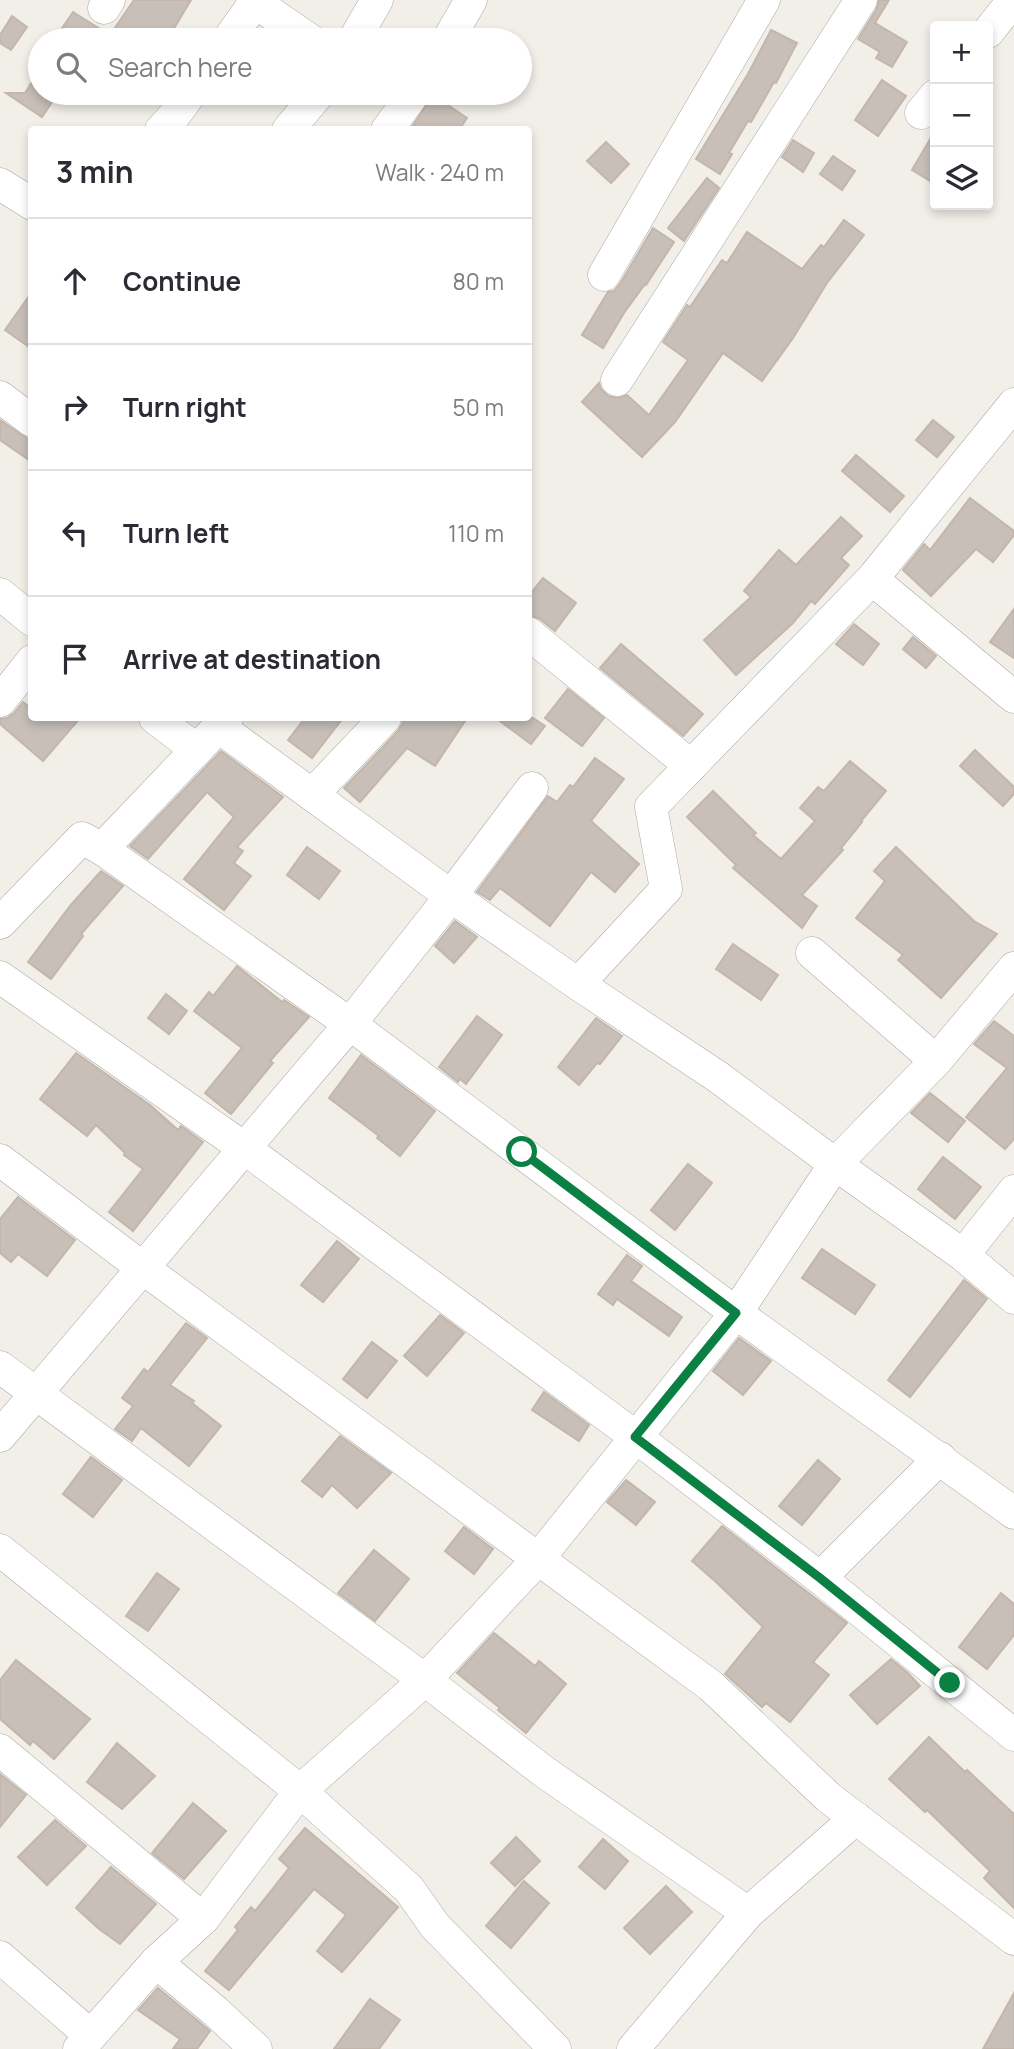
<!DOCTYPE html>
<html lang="en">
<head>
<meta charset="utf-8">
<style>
	:root { --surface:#fff; --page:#f7f7f7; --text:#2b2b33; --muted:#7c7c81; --line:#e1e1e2 }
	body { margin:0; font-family:Manrope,sans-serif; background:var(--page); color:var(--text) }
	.controls { position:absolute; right:21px; top:21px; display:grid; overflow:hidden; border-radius:7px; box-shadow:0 4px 10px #0003 }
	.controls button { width:63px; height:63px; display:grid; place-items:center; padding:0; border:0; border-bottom:2px solid var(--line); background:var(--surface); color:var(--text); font:35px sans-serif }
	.stop { position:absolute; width:21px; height:21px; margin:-16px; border:5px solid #0b8043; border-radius:50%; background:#fff }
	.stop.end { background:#0b8043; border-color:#fff; box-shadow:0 2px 7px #0008 }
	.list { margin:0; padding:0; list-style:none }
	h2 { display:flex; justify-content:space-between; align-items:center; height:91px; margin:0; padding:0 28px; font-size:30px }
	h2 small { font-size:23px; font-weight:400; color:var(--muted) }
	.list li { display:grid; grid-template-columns:46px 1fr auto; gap:21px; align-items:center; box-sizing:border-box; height:126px; padding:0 28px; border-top:2px solid var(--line) }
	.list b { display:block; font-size:26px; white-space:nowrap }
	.list em { font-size:23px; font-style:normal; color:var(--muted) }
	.icon { flex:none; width:38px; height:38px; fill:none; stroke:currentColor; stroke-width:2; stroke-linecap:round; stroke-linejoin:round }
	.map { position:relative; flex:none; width:1014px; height:2049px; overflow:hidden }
	.search { position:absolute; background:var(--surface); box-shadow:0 4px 10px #0003; left:28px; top:28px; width:504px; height:77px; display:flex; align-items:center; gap:18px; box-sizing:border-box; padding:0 24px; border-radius:38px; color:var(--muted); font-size:26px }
	.panel { position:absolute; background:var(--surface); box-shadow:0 4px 10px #0003; left:28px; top:126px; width:504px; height:595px; border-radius:7px }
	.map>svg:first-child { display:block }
</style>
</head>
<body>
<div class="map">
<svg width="1014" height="2049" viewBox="0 0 1014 2049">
	<rect width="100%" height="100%" fill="#f2efe9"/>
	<!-- building -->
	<g fill="#c7bfb8" stroke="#c4b6ab" stroke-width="2">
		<path d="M134,0H191L167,40H54L73,12L110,35Z"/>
		<path d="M879,0H889L875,23L907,42L892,67L876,58L880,52L858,39L876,10Z"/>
		<path d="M12,16L27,27L11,50L0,43V35Z"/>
		<path d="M771,30L797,43L776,83L774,82L751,122L748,121L729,153L732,154L720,174L696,159L748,74Z"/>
		<path d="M40,69V93H58L42,117L6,93H25Z"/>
		<path d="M882,80L906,96L878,136L855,120Z"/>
		<path d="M433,95L467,118L459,130H410Z"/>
		<path d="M935,131V184L912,170Z"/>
		<path d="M793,140L814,153L803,172L782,157Z"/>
		<path d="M606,142L629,164L611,183L587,161Z"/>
		<path d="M833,156L855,171L842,190L820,174Z"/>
		<path d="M707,178L719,188L684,241L668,228Z"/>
		<path d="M844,220L864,235L827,283L793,338L762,381L723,353L675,422L642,457L582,402L599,383L601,389L608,396L617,398L627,395L649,415L688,360L663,342L687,305L690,307L722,260L727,263L747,232L802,269L821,245L824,247Z"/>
		<path d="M653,228L674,242L646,285L645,284L624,313L603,348L582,335L608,292L614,291L620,284Z"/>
		<path d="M32,292V349L5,330Z"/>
		<path d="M0,420L32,442V462L0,440Z"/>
		<path d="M933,420L954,437L937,457L916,440Z"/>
		<path d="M856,455L904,496L890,512L842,471Z"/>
		<path d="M970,498L1014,531V535L993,562L976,549L931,596L903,570L924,544L930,550Z"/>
		<path d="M841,517L862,536L841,558L849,565L815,604L811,601L793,623L736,675L704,640L751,597L744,591L779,550L796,565Z"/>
		<path d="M543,578L576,603L555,631L540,619L528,614V597Z"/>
		<path d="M1014,609V658L990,642Z"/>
		<path d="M854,624L879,644L863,665L836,644Z"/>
		<path d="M913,637L936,656L926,668L903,649Z"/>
		<path d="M621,644L703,714L683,736L600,668Z"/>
		<path d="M568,689L604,718L582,746L545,718Z"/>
		<path d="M23,702L32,709V718H80L43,761L0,724V719L7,718L14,713Z"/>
		<path d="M305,718H343L312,758L288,740Z"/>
		<path d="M403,718H467L435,766L407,748L360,802L344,788L398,731L403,723Z"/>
		<path d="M496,718H533L545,726L531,744Z"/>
		<path d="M975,750L1014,787V794L1003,806L960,766Z"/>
		<path d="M221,751L283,797L237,847L243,851L234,863L251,876L224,910L184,879L234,817L207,792L148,859L130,846Z"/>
		<path d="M595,758L624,779L591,821L639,864L615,892L591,872L550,926L500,888L490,900L477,892L548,796L557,802L570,785L573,787Z"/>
		<path d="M850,761L886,791L861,821L862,822L841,848L843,850L802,895L817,906L802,928L733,868L736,865L687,817L713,791L756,833L753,835L781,859L815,821L800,808L818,787L824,791Z"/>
		<path d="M307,847L340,871L319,899L287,875Z"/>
		<path d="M896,847L974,921L997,934L941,998L898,960L903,955L856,918L885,881L874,871Z"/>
		<path d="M101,871L123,886L81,934L83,936L51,979L28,962L70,906Z"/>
		<path d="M455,921L477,937L454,963L435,946Z"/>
		<path d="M733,944L778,975L761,1000L716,969Z"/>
		<path d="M237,966L282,1002L284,1000L309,1017L270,1061L273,1063L231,1114L205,1093L242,1048L194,1011L209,992L213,996Z"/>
		<path d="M166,994L187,1011L169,1034L148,1018Z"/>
		<path d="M477,1016L502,1035L466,1084L460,1079L458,1082L439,1067Z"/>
		<path d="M596,1018L622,1036L600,1064L597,1063L579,1085L558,1067Z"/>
		<path d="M994,1021L1014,1036V1139L1005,1149L966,1117L1007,1068L974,1044Z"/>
		<path d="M76,1053L150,1105L178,1130L181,1126L203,1142L133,1231L109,1212L143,1169L124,1155L125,1153L96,1125L87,1136L40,1099Z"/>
		<path d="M361,1055L435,1111L400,1156L377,1138L379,1136L329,1098Z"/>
		<path d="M930,1093L965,1121L948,1142L911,1113Z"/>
		<path d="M943,1157L981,1187L955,1219L918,1189Z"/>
		<path d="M688,1164L712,1183L675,1230L651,1210Z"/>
		<path d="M18,1197L75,1240L47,1276L18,1254L11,1262L0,1253V1219Z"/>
		<path d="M337,1241L359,1259L323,1302L301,1285Z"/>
		<path d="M822,1249L875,1285L855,1314L802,1278Z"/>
		<path d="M627,1255L642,1266L631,1281L682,1317L669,1336L617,1299L613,1305L598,1294Z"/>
		<path d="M964,1280L987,1299L910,1397L888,1380Z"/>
		<path d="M440,1315L464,1333L427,1376L404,1356Z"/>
		<path d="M186,1323L207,1338L170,1385L194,1401L192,1403L221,1426L189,1466L141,1428L132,1441L115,1429L133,1406L122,1398L144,1369L148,1372Z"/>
		<path d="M739,1338L771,1361L743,1395L713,1371Z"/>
		<path d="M372,1342L397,1361L367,1398L343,1379Z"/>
		<path d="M544,1392L589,1425L579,1441L532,1410Z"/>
		<path d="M340,1436L391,1473L357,1508L332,1485L322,1497L302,1481Z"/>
		<path d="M91,1457L122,1480L93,1517L63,1494Z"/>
		<path d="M818,1460L840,1479L802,1525L779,1506Z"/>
		<path d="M626,1480L655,1502L636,1525L607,1502Z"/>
		<path d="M722,1526L847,1623L813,1662L829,1675L790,1722L766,1703L762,1707L725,1674L763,1627L716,1582L692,1561Z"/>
		<path d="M464,1527L493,1549L474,1574L445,1551Z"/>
		<path d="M374,1550L409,1579L375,1621L338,1593Z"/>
		<path d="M157,1573L179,1589L148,1631L126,1616Z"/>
		<path d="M1001,1593L1014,1604V1635L987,1669L959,1647Z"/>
		<path d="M494,1633L535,1666L539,1661L566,1684L526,1733L498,1710L500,1708L457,1673Z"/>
		<path d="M891,1659L908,1673L920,1686L877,1724L850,1695Z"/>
		<path d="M16,1660L90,1719L54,1759L33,1741L30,1745L0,1719V1680Z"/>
		<path d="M929,1737L965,1772L967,1770L1014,1814V1908L984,1878L990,1871L927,1810L925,1812L889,1779Z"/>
		<path d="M117,1743L155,1776L122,1809L87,1782Z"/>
		<path d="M0,1774L26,1795L0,1827Z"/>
		<path d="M193,1803L226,1831L184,1879L152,1853Z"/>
		<path d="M55,1820L86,1846L47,1885L18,1857Z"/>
		<path d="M305,1828L398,1907L342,1972L317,1951L346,1915L314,1889L229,1990L205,1971L238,1930L235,1927L251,1907L255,1911L289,1868L279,1859Z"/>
		<path d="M516,1837L540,1861L515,1886L491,1863Z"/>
		<path d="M603,1839L628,1861L605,1889L579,1867Z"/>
		<path d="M111,1867L156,1904L120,1944L99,1929L76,1908Z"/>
		<path d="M524,1881L549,1903L511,1948L486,1926Z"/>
		<path d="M666,1886L692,1912L650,1954L624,1928Z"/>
		<path d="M158,1988L210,2031L197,2049H173L180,2039L138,2010Z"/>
		<path d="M1014,1993V2049H983Z"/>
		<path d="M370,1999L400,2020L379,2049H334Z"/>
	</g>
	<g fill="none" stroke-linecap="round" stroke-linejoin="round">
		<!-- minor casing -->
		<g stroke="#a9a9a9" stroke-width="33">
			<g id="minor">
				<path d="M252,0L310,40"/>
				<path d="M104,8L109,0"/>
				<path d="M988,32L1008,7"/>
				<path d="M228,40L255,2"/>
				<path d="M354,40L377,0"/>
				<path d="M448,40L471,0"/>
				<path d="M921,113L935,96"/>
				<path d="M161,130L174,116L191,93"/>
				<path d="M288,130L319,93"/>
				<path d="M387,130L414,93"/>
				<path d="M0,184L32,204"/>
				<path d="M604,275L764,0"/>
				<path d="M617,380L861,0"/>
				<path d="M0,397L32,421"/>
				<path d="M872,579L1014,697"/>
				<path d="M0,594L32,620"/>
				<path d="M528,633L691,766"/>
				<path d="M0,701L32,661"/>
				<path d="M155,718L197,750"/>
				<path d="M227,718L102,849L350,1024L736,1313L1014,1513"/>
				<path d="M219,727L451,896L578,984L718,1077L835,1164L963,1255L1014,1298"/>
				<path d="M312,795L385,718"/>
				<path d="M0,923L82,838L102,849"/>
				<path d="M812,953L936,1061"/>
				<path d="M0,977L244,1148L636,1437L820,1578L1014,1735"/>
				<path d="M578,984L666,889L651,807L872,579L1014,404"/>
				<path d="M0,1160L144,1269L711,1686L828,1797L1014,1939"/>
				<path d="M963,1255L1014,1191"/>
				<path d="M0,1367L425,1680L543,1771L748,1913"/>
				<path d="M0,1436L350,1024L451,896L532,788"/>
				<path d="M0,1550L300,1791L409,1889L435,1926L555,2049"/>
				<path d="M820,1578L940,1458"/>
				<path d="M0,1750L203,1919"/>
				<path d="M0,1957L90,2035"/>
				<path d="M156,1962L215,2011L256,2049"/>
				<path d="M79,2049L156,1962L203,1919L300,1791L425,1680L538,1559L736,1313L835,1164L936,1061L1014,968"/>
				<path d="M633,2049L748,1913L856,1818"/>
			</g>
		</g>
		<!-- minor -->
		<use href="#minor" stroke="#fff" stroke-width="32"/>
	</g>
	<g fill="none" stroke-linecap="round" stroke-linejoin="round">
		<!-- route -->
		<path stroke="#0b8043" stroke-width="9" d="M522,1152L736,1313L635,1437L820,1578L950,1683"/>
	</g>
</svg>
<div class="controls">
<button>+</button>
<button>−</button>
<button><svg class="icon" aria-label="layers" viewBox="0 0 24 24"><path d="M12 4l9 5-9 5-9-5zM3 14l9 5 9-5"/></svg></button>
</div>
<div class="stop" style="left:522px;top:1152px"></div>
<div class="stop end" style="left:950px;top:1683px"></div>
<div class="search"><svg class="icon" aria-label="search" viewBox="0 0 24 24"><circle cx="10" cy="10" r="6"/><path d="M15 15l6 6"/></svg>Search here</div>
<section class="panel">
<h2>3 min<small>Walk · 240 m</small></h2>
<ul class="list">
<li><svg class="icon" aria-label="ahead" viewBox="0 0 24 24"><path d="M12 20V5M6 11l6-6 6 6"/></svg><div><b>Continue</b></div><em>80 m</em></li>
<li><svg class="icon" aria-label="right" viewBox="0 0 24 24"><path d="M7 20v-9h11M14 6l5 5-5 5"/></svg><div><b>Turn right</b></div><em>50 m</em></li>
<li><svg class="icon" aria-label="left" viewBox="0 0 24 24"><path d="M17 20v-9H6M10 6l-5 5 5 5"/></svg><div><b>Turn left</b></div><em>110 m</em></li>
<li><svg class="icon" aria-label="arrive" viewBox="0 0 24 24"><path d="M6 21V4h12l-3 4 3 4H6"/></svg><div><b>Arrive at destination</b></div></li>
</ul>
</section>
</div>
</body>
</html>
